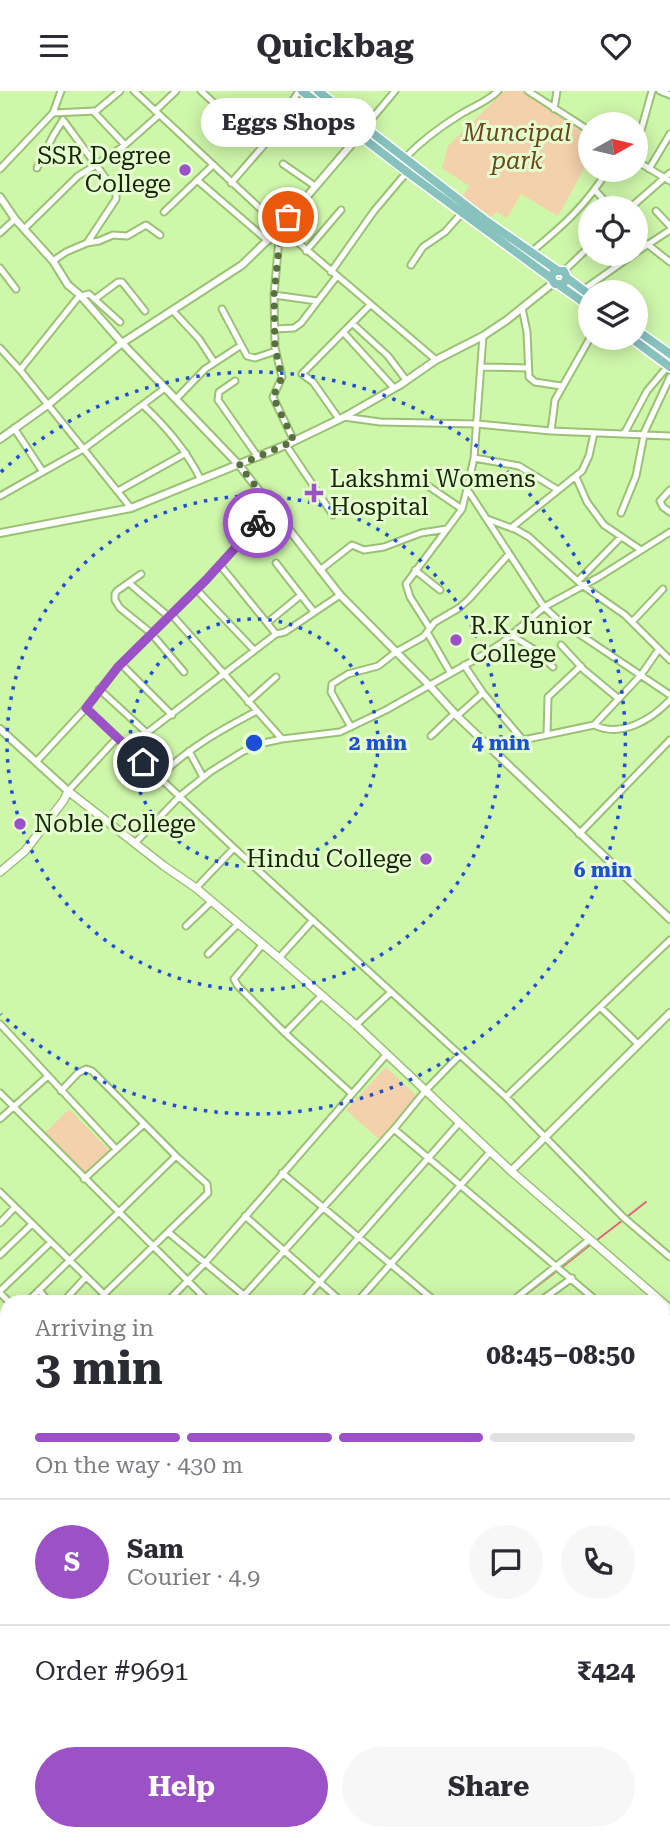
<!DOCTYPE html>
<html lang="en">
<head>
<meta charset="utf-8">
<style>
	:root { --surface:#fff; --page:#f7f7f7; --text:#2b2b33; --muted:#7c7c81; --line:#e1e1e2; --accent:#9a52c6 }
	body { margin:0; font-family:"Roboto Serif",serif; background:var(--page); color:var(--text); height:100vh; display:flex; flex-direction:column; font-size:26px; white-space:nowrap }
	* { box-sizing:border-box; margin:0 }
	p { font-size:23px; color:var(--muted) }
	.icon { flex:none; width:38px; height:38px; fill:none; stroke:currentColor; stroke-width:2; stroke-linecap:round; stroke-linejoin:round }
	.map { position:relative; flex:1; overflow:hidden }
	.drawer { position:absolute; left:0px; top:1204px; width:670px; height:546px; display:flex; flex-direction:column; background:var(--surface); border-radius:21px 21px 0 0; box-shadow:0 4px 18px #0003 }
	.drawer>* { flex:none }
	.needle { width:46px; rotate:82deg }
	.controls { position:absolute; left:578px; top:21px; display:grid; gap:14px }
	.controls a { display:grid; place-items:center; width:70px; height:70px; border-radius:50%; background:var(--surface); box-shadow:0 4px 18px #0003; font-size:35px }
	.pin { position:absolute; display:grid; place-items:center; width:60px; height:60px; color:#fff; margin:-30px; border:4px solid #fff; border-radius:50%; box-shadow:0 2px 7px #0007 }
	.courier { position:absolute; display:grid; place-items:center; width:70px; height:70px; margin:-35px; border:5px solid #9a52c6; border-radius:50%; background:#fff; color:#222; box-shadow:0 2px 9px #0007 }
	.bubble { position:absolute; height:49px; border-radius:24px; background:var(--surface); box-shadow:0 4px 18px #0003; font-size:23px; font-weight:700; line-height:49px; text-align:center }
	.summary em { font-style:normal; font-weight:700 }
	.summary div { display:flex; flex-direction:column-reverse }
	.summary { display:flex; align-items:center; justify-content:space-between; height:119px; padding:0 35px }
	h1 { font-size:46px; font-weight:700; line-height:52px }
	.bar { display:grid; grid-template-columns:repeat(4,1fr); gap:10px 7px; align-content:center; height:84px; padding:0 35px }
	.bar i { height:9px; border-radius:5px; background:var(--line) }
	.bar .active { background:var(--accent) }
	.bar p { grid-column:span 4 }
	.line { display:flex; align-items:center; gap:18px; padding:0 35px; border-top:2px solid var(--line) }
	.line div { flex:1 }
	.round { display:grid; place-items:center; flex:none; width:74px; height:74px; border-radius:37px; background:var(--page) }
	.button { display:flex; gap:14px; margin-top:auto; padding:14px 35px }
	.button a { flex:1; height:80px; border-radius:42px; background:var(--accent); color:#fff; font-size:28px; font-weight:700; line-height:80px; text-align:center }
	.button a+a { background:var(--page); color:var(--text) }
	header { display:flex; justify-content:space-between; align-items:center; height:91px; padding:0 35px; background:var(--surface); font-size:32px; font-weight:700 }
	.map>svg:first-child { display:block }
	.green { fill:#f2d1ab }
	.water { fill:#e1627b }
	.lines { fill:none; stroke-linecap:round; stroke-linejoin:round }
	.stream { stroke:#e1627b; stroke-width:2 }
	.canal { stroke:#e1627b; stroke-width:5 }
	.minor-casing { stroke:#9ac176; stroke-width:9 }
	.tertiary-casing { stroke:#9ac176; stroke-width:10 }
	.secondary-casing { stroke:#9ac176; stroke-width:10 }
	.primary-casing { stroke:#fff; stroke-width:11 }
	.minor { stroke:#fff; stroke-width:5 }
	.tertiary { stroke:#fff; stroke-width:6 }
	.secondary { stroke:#fff; stroke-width:7 }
	.primary { stroke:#87c2bf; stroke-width:8 }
	.rail-casing { stroke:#3f522a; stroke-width:4.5 }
	.rail { stroke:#e6ffd1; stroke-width:2; stroke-dasharray:5; stroke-linecap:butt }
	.done { stroke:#586f40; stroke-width:7; stroke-dasharray:0 12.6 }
	.route { stroke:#9a52c6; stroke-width:9 }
	.ring { fill:none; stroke:#1d4ed8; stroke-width:3.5; stroke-dasharray:3.5 7 }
	.poi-dot { fill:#9a52c6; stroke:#e6ffd1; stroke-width:2.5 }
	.labels { text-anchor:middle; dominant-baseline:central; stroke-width:6; stroke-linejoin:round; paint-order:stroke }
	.park-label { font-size:24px; font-style:italic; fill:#6a481b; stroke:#e6ffd1 }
	.poi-label { font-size:24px; fill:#182607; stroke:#e6ffd1; text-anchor:start }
	.centre { fill:#1d4ed8; stroke:#e6ffd1; stroke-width:3.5 }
	.ring-label { font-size:21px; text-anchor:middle; font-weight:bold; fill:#1d4ed8; stroke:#e6ffd1; stroke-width:6; stroke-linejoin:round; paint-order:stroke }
</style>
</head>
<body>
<header><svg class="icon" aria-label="menu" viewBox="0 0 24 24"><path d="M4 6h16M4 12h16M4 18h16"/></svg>Quickbag<svg class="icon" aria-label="heart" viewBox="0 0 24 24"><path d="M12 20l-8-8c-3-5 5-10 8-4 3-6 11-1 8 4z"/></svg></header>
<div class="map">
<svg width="670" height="1750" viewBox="0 0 670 1750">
	<rect width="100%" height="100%" fill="#cff7aa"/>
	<path class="green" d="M504,0H522L590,44V67L558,125L521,103L507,127L496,121L492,126L462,106L469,95L442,77L448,55Z
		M386,976L419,1007L380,1049L346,1019Z
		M69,1018L109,1059L85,1083L45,1042Z"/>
	<path class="water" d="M390,1743H457L462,1745L458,1750H384Z"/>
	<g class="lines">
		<path class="stream" d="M628,1125L646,1111
			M597,1149L623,1129
			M561,1177L590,1154
			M516,1211L557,1180
			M486,1743L500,1750"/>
		<path class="canal" d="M0,1424L7,1432
			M0,1439L7,1447
			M270,1743L275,1750"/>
		<defs>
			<path id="minor" d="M134,0L280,136L436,269
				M201,0L228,25
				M528,0L590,40
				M660,0L670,4
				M554,18L557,0
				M93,20L125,54
				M155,20L176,0
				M53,22L96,20L120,0
				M364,37L395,0
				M635,61L652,0
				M404,68C421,50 440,36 461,23C474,15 487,11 498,0
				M635,69L670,90
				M283,73L315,95
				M37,77L53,45L63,29
				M0,78L53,22L61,0
				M649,78L670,43
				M197,89L268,150
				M231,92L264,54L299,0
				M595,99L611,117
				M630,117L670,82
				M656,120L670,135
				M164,121L213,74
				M280,137L274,204L275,257L282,286L273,306L294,350
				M24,138L78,85L96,74L63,29
				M0,142L15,128
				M87,152L99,150L113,144L127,145L146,134L160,144
				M647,153L670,171
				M306,160L341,119
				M531,161C564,134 585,115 608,79
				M635,162L670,139
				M53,170L66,161L87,152L116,108V101L96,74L125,54L159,24
				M411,174L423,156L445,141L462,122
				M0,177L16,198
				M564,180L590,155
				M331,181L374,120L407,81
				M583,199L634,163
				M274,204L317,210
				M81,205L89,203L120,231
				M95,208L118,191H122L145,220
				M522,217L527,241L529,286L535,291L561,295
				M222,218L247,265L255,267L276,260
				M173,220L199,248L214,271
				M352,232L388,265L406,289
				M275,238L294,237L301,232L337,185
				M343,241L394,297
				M483,245L474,367L467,398L544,516L557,528L670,604
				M0,257L20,279L80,204
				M482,276L528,277
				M20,279L131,417
				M235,290L219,301L218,309L258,366
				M176,308L205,278L240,255
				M143,314C167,337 186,359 201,389
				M344,326L380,331L477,333L551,340L670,345
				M339,328L313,291L302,283L370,214
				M14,337L43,381
				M551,340L555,309L590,247
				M624,343L647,300L668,275
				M643,344L670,286
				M286,354L333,424
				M474,367L519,375L558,399
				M415,386L462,418
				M576,386L587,411L604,434L641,459
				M670,399L660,410L663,416L670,421
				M118,400L186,362
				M0,405L85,357L165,297
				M621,422L636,385L644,344
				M487,428L517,439L529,446L582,494L625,524L670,569
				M511,437L582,380L589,365L594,342
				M276,472L314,521
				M220,474L276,543L285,541L340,504
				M320,479L352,454L364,459L384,456L421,442L447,438
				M415,479L440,499
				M141,483L117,500L115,503V509L120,517L151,542L184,581
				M578,490L621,446
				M129,492L168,525
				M197,499L254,559
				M172,524L282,648
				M632,531L663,498
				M267,532L301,504
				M429,536L410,506L406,493L462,418L467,398
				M427,541L450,581
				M511,544L535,559L553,576
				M561,554L584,579L619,608
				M121,573L172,624
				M464,574L483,602L522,648
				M99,598L147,642
				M248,611L276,586
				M86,617L234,757L506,1006L623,1126L670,1166
				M457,625L483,602
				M594,634C621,647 651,629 670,609
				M351,636L331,601L332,593L348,583L378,575L396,561L423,546L435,531L459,517L469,508L509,463
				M547,643L548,606L581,575
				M431,645L455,622
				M490,656L594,634L641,584L659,558
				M127,657L276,543
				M189,660L203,686
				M36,671L86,617L118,576L206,489L272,416
				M159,686C188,657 221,639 257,620
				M68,700L117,647
				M579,743L670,649
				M135,752L180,705L210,681L242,661L259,653L282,648L340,641L386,619L483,564L503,551L544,516L599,486L670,441
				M196,797L234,757
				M186,835L212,810
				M263,853L234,888L238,895L285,942
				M208,863L238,833
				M279,867L313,829
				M322,904L285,942L352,1003
				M600,916L638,953
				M0,933L116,1058
				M356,934L390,902
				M61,1000L78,982L86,978L92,980L176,1065L207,1093L208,1102L96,1211
				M0,1002L209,1211
				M506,1006L670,849
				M0,1028L48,985
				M394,1038L598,1211
				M282,1082L436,1211
				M84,1088L144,1033
				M0,1101L112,1211
				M245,1125L342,1211
				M0,1132L15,1116
				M168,1141L252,1211
				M0,1164L32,1133
				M39,1199L49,1211
				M0,1200L51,1151
				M0,1202L9,1211
				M27,1211L176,1065
				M63,1211L85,1187
				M167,1211L205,1172L386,964
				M238,1211L394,1038L426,999L459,965
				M302,1211L459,1032
				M357,1211L490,1061
				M511,1211L589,1149
				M539,1211L572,1187
				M663,1226L670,1217
				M0,1248L7,1256
				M0,1270L7,1264
				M663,1280L670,1272
				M0,1293L3,1297L7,1296
				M663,1331L670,1322
				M663,1376L670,1367
				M663,1403L670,1407
				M663,1459L670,1449
				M663,1524L670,1514
				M663,1542L670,1546
				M663,1580L670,1585
				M663,1617L670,1621
				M663,1681L670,1672
				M663,1719L670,1712
				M663,1727L670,1734
				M468,1743L473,1750
				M608,1750L613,1743
				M625,1750L629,1743
				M654,1750L655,1743"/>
			<path id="tertiary" d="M0,106L15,128L53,170L68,194L80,204L122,252L239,374L340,504L429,594L457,625L670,828
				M0,348L49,313L122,252L242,174L280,137L362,41
				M0,442L131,417L286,354L344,326L400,294L436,269L483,245L507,229L553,192
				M0,638L68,700
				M511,1080L670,922"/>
			<path id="secondary" d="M0,781L25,760L64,709L68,700L164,775L196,797L279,867L356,934L511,1080L662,1211
				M663,1212L670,1218
				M663,1395L670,1388
				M377,1750L384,1743"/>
			<path id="primary" d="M302,0L407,81L551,187L555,193H563L567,187L564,180H554L551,187
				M318,0L485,129L557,179
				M567,187L590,204
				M559,194L590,216
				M635,238L670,263
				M631,247L670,276"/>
		</defs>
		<use href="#minor" class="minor-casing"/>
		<use href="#tertiary" class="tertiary-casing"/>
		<use href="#secondary" class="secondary-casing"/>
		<use href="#primary" class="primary-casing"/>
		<use href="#minor" class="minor"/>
		<use href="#tertiary" class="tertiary"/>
		<use href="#secondary" class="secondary"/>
		<use href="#primary" class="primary"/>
		<defs>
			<path id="rail" d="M0,1348L7,1357
				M533,1743L547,1750"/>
		</defs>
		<use href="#rail" class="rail-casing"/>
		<use href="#rail" class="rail"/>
	</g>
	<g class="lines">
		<path class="done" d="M258,432L272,416L239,374L294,350L273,306L282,286L275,257L274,204L281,137L288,126"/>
		<path class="route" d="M143,671L86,617L118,576L206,489L258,432"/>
	</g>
	<g class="ring">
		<circle cx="254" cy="652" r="124"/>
		<circle cx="254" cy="652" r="247"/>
		<path d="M1 381A371 371 0 1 1 1 923"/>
	</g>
	<g class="poi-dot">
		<circle cx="185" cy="79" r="7"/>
		<path d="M310.5 391.5h7v7h7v7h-7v7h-7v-7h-7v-7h7z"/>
		<circle cx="456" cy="549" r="7"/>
		<circle cx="20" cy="733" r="7"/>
		<circle cx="426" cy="768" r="7"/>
	</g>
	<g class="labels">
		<g class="park-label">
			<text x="517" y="42">Muncipal<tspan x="517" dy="28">park</tspan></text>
		</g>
		<g class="poi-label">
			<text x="171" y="65" text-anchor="end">SSR Degree<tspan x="171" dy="28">College</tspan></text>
			<text x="330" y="388">Lakshmi Womens<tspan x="330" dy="28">Hospital</tspan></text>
			<text x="470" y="535">R.K Junior<tspan x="470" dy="28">College</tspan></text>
			<text x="34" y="733">Noble College</text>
			<text x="412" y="768" text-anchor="end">Hindu College</text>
		</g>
	</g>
	<circle cx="254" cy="652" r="10" class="centre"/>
	<g class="ring-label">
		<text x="378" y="659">2 min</text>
		<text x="501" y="659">4 min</text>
		<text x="603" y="786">6 min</text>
	</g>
</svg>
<div class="controls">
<a><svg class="needle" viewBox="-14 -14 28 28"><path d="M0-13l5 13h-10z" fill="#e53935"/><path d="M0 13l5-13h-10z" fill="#7c7c81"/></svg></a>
<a><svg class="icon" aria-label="locate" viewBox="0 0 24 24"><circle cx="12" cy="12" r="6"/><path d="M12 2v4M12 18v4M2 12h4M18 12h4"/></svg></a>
<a><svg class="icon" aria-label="layers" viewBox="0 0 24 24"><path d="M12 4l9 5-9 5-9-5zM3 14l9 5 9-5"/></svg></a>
</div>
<div class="pin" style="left:288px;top:126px;background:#ea580c"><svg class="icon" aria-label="bag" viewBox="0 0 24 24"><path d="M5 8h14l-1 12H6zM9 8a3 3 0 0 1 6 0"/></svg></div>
<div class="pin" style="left:143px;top:671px;background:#1f2937"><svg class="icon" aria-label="home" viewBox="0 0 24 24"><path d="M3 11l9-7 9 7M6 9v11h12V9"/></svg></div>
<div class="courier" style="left:258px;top:432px"><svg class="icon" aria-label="bike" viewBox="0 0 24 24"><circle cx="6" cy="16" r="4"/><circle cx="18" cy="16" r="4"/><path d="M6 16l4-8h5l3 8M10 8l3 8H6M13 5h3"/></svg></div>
<div class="bubble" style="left:201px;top:7px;width:175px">Eggs Shops</div>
<section class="drawer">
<div class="summary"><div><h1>3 min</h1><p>Arriving in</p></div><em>08:45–08:50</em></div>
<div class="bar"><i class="active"></i><i class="active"></i><i class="active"></i><i></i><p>On the way · 430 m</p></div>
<div class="line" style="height:126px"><b class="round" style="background:var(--accent);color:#fff">S</b><div><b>Sam</b><p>Courier · 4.9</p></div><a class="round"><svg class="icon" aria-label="chat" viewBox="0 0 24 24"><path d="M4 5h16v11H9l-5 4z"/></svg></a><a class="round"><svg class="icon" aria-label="phone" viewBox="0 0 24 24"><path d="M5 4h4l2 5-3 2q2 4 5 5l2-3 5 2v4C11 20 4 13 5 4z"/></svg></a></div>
<div class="line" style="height:91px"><div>Order #9691</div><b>₹424</b></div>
<div class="button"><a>Help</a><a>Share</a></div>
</section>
</div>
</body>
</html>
